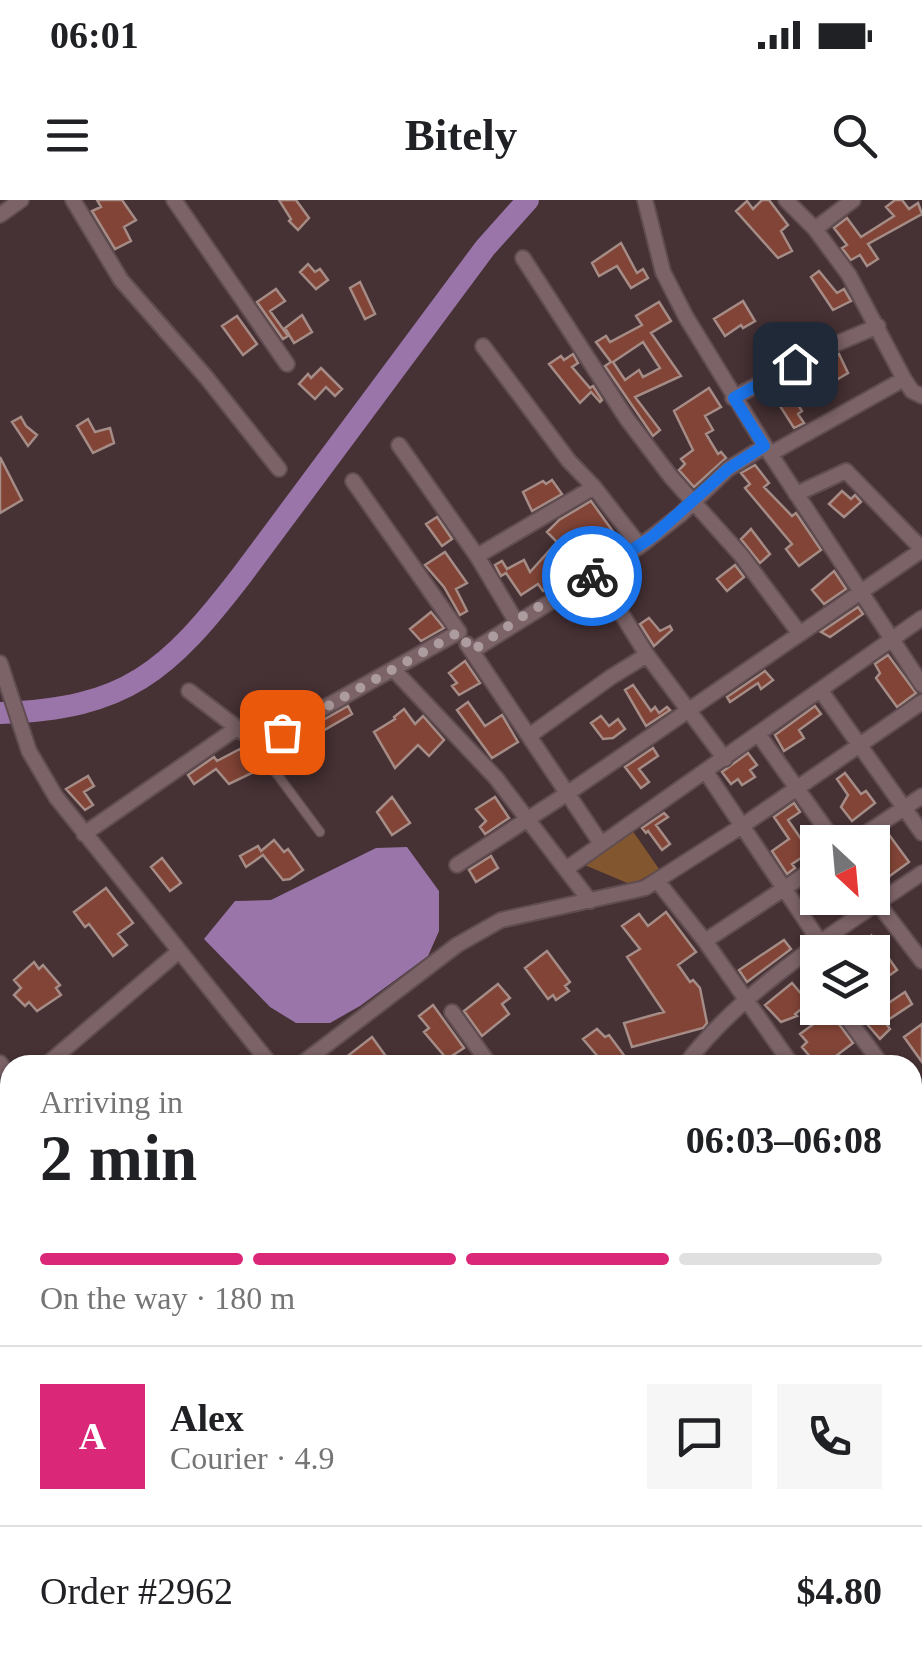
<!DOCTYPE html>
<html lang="en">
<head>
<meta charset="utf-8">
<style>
	:root { --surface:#fff; --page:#f6f6f6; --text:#202124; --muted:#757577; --line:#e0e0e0; --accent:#db2777 }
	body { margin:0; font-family:"Times New Roman",serif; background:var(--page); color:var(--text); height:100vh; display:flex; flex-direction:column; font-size:38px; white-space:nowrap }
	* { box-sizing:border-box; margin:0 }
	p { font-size:32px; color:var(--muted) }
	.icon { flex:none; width:55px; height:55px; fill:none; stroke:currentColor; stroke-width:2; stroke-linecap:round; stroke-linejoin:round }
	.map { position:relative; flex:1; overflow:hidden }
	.side { position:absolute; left:0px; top:855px; width:922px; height:620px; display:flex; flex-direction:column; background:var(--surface); border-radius:30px 30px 0 0; box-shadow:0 2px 8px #0004 }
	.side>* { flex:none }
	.needle { width:65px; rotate:154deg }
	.tools { position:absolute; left:800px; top:625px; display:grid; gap:20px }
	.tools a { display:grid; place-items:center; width:90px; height:90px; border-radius:0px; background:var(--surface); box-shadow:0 2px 8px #0004; font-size:50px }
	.pin { position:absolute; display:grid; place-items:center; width:85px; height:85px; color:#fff; margin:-42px; border-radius:20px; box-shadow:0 5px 15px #0006 }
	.courier { position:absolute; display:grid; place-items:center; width:100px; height:100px; margin:-50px; border:8px solid #1a73e8; border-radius:50%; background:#fff; color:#222; box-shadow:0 2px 12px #0007 }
	.head em { font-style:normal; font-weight:700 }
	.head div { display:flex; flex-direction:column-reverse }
	.head { display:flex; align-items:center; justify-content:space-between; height:170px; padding:0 40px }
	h1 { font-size:65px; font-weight:700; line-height:75px }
	.bar { display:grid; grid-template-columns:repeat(4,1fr); gap:15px 10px; align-content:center; height:120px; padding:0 40px }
	.bar i { height:12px; border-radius:8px; background:var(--line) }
	.bar .active { background:var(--accent) }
	.bar p { grid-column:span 4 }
	.line { display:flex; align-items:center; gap:25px; padding:0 40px; border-top:2px solid var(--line) }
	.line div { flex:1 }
	.round { display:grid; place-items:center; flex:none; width:105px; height:105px; border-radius:0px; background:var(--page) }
	.status { display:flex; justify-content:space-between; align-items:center; height:70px; padding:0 50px; background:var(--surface); direction:ltr }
	.status svg { height:28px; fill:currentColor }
	header { display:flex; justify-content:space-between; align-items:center; height:130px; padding:0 40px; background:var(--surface); font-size:45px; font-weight:700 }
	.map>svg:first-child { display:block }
	.green { fill:#82572f }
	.water { fill:#9a75a9 }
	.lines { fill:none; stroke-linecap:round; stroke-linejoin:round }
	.river { stroke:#9a75a9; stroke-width:22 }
	.building { fill:#814436; stroke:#a58c86; stroke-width:2.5; fill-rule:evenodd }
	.lane-casing { stroke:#604d51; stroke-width:11 }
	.street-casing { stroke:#604d51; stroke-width:18 }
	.highway-casing { stroke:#604d51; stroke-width:29 }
	.lane { stroke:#7c6367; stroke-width:8 }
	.street { stroke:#7c6367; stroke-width:14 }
	.highway { stroke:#bc5e9c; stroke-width:25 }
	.done { stroke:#ad9c9f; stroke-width:10; stroke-dasharray:0 18 }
	.route { stroke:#1a73e8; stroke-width:12 }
</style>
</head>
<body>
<div class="status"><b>06:01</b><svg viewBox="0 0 49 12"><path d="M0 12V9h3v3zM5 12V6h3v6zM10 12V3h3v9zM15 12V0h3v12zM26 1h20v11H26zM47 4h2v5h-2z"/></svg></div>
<header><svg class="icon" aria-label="menu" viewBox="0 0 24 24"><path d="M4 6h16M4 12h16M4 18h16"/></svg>Bitely<svg class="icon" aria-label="search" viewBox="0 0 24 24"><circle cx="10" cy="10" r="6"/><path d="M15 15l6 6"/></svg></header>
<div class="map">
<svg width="922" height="1475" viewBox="0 0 922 1475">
	<rect width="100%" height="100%" fill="#463134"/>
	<path class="green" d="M630,627L659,669L632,685L580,663Z"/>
	<path class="water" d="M407,647L439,691V731L428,756L360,806L330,823H296L270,807L204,739L235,701L271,700L376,648Z"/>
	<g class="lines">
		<path class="river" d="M0,513C127,509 168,471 242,375L485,48L528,0"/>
	</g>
	<path class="building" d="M97,0H122L136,20L124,27L131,41L115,49L92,11L101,7Z
		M279,0H296L309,18L298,30L289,21L291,19Z
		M762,0H769L788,25L781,31L792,51L778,58L736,11L747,1L753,9Z
		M895,0H902L909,9L918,3L922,14L868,44L878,59L867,66L860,55L851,60L842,48L847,45L834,28L847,18L861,37L894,16L886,7Z
		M621,43L637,73L643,69L648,78L631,88L617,66L599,76L592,63Z
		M308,64L315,72L320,69L328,80L316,89L300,72Z
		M819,71L837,93L844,89L851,101L833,110L811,77Z
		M360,82L375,114L365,119L350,88Z
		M276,89L285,101L270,111L288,136L283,139L257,102Z
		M743,101L755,121L743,128L741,125L725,136L714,119Z
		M659,102L671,121L651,133L681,176L635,197L660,230L653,236L605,166L611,162L596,142L606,136L610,142L642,125L636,116ZM643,142L660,168L643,177L639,170L625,180L613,162Z
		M302,115L312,132L294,143L285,128Z
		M237,116L257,144L243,155L222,126Z
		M573,154L578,163L572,167L590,188L593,186L602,200L600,202L591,192L580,203L549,164L561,156L564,160Z
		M839,154L848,173L833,182L823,162Z
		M321,168L342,189L335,196L326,187L315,199L299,184L308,174L311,178Z
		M709,188L721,207L705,216L713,230L706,234L718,254L721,252L726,258L694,287L679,270L685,264L681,259L693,250L674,211Z
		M792,196L802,211L798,214L804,223L794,228L780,206Z
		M21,217L26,226L37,235L28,246L12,222Z
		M88,219L95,232L110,228L114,243L93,253L77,226Z
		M0,257L22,300L0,313Z
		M755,265L769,283L764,287L792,316L796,313L821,350L799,366L786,349L792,344L745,288L750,284L741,273Z
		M552,280L562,294L532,311L523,292L543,281L546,284Z
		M842,291L851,299L855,295L861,302L844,317L829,304Z
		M591,301L617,337L610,343L615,349L580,371L571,356L551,366L557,373L547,381L550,385L543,391L538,384L521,395L506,373L501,376L495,365L502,361L507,369L524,360L530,372L557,342L547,332L559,320Z
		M437,317L452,339L442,346L426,324Z
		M751,329L770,354L760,363L741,339Z
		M445,352L467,383L456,389L467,411L460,415L444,387L425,365Z
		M735,365L744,377L727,391L717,379Z
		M834,371L846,389L824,404L812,390Z
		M858,407L863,414L830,437L821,432Z
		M431,412L444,428L421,441L410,429Z
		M649,418L660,431L670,426L672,430L654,446L640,424Z
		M888,455L916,493L897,507L876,478L880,473L875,464Z
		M465,461L480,483L459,495L452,486L457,483L449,473Z
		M765,471L773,480L761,489L758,483L730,502L727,497Z
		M633,485L651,511L655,507L659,513L667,507L670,510L646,526L625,490Z
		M468,502L485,526L502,515L518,542L492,558L457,510Z
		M348,506L352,514L321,532L316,524Z
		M815,506L821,514L799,530L804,538L784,551L775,535Z
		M404,509L415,524L423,516L444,540L429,556L418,545L395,568L374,532L395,519L394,517Z
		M601,516L609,526L618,519L625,529L613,538L603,539L591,523Z
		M653,548L658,556L639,569L649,582L641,588L625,567Z
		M240,549L252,573L229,584L216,569L194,584L188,575L214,557L217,561Z
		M748,553L757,565L750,570L755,577L742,585L738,579L731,584L722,572Z
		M845,573L861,594L866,591L875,603L852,621L841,607L848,595L837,579Z
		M88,576L94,586L84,592L93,605L85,610L66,589Z
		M392,597L410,623L392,635L377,612Z
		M495,597L509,618L485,634L480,627L486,621L476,609Z
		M794,603L800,612L788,620L810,652L792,664L795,668L787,674L772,651L789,639L774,617Z
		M664,613L668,617L656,625L670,644L662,650L648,631L646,633L642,628Z
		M887,632L909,662L880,683L872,673V642Z
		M274,640L284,652L288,649L303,670L290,679L283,680L263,655L246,667L240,656L258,646L261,651Z
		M491,656L498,668L476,682L469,670Z
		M162,658L181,683L170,691L151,667Z
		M106,688L133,723L118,734L127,745L113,756L89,724L85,727L74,712Z
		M666,712L696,752L678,765L690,782L693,780L700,788L707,823L703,828L632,847L624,823L664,812L627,757L640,749L622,726L639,714L648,726Z
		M872,736L885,748L883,750L897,770L872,788V752H857L872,742Z
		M784,740L791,749L747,782L739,770Z
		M547,751L570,782L565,786L569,791L556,800L553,795L548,799L525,768Z
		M34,762L39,769L43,765L60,785L56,788L61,795L37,811L29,802L25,806L14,795L21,788L14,780Z
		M792,783L809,803L795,814L797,816L781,822L765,805Z
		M498,784L510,798L502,804L509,814L482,836L464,811Z
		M905,792L912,804L885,822L890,829L880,839L853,808H881Z
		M433,805L464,848L447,859L424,832L429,828L419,816Z
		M830,812L853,843L824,865H817L802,847L807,842L800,834Z
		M922,824V862L904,837Z
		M597,829L605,837L609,835L626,858L616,865H605L583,839Z
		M372,837L385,855L371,865H336Z
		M0,1373L10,1385V1423L0,1430Z
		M475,1465H503L509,1475H457Z"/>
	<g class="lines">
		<defs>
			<path id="lane" d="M256,546L320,632
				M0,991L10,1001
				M0,1174L10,1170"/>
			<path id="street" d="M73,0L121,80L206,177L279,269
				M174,0L287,164
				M645,0L663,72L686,117L765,246L922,485
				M786,0L815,29L849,75L904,179L912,191L922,196
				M0,15L21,0
				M815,29L853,0
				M523,58L627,219L671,277L741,355L800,434
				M483,146L569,261L594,287L640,346
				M733,198L826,148L878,126
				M399,245L477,356L594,287
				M770,254L904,179
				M796,294L846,271L922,349
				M477,356L517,423
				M597,374L647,455L725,559
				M467,444L600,642
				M472,451L640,346L680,315L728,269L765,246
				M0,463L29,551L56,597L271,865
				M394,470L496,578L590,701
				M189,491L249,537L256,546L459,432L353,281
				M821,491L922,633
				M759,535L835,642
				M529,536L611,477L647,455
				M706,572L820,742
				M84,634L237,528
				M853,642L922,596
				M457,665L568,593L922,350
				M566,669L922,418
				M658,682L705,741L792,865
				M874,698L922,761
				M705,741L818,666
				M803,755L818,775
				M840,808L882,865
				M452,812L490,865
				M0,863L10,876
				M46,865L178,752
				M300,865L457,745L501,720L645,688L742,626L922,502
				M685,865C741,789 844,726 922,673
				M912,908L922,921
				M912,1025L922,1038
				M0,1299L10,1291
				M0,1314L10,1326
				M293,1465L301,1475
				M372,1465L378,1475
				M544,1465L551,1475
				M776,1465L783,1475
				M114,1475L126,1465
				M558,1475L566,1465"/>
			<path id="highway" d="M912,1114L922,1108
				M333,1475L350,1465"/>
		</defs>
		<use href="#lane" class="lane-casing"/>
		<use href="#street" class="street-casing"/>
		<use href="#highway" class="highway-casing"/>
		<use href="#lane" class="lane"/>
		<use href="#street" class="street"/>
		<use href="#highway" class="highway"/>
	</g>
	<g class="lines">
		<path class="done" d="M282,532L459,432L472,451L526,414L592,376"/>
		<path class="route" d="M592,376L652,337L728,269L764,246L734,198L795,164"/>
	</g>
</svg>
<div class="tools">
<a><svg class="needle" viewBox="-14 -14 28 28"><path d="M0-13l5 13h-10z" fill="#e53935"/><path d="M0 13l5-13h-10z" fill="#757577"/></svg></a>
<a><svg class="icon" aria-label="layers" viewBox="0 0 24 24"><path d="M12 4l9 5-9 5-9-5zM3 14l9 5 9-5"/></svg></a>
</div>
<div class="pin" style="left:282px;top:532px;background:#ea580c"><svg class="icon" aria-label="bag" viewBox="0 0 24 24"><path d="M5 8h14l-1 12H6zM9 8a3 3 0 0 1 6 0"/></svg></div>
<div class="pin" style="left:795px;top:164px;background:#1f2937"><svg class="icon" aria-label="home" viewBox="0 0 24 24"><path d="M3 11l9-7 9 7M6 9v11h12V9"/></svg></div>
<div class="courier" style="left:592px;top:376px"><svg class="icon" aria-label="bike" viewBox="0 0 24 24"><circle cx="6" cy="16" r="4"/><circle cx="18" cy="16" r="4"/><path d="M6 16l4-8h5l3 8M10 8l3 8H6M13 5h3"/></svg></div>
<section class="side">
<div class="head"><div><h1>2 min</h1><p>Arriving in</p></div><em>06:03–06:08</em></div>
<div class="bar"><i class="active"></i><i class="active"></i><i class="active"></i><i></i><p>On the way · 180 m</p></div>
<div class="line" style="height:180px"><b class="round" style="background:var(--accent);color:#fff">A</b><div><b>Alex</b><p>Courier · 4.9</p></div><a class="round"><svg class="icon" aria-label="chat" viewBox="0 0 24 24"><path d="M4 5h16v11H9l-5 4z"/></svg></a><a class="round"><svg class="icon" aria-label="phone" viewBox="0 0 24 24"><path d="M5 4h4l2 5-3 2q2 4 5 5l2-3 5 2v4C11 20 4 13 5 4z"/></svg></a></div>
<div class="line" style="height:130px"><div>Order #2962</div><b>$4.80</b></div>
</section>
</div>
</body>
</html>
